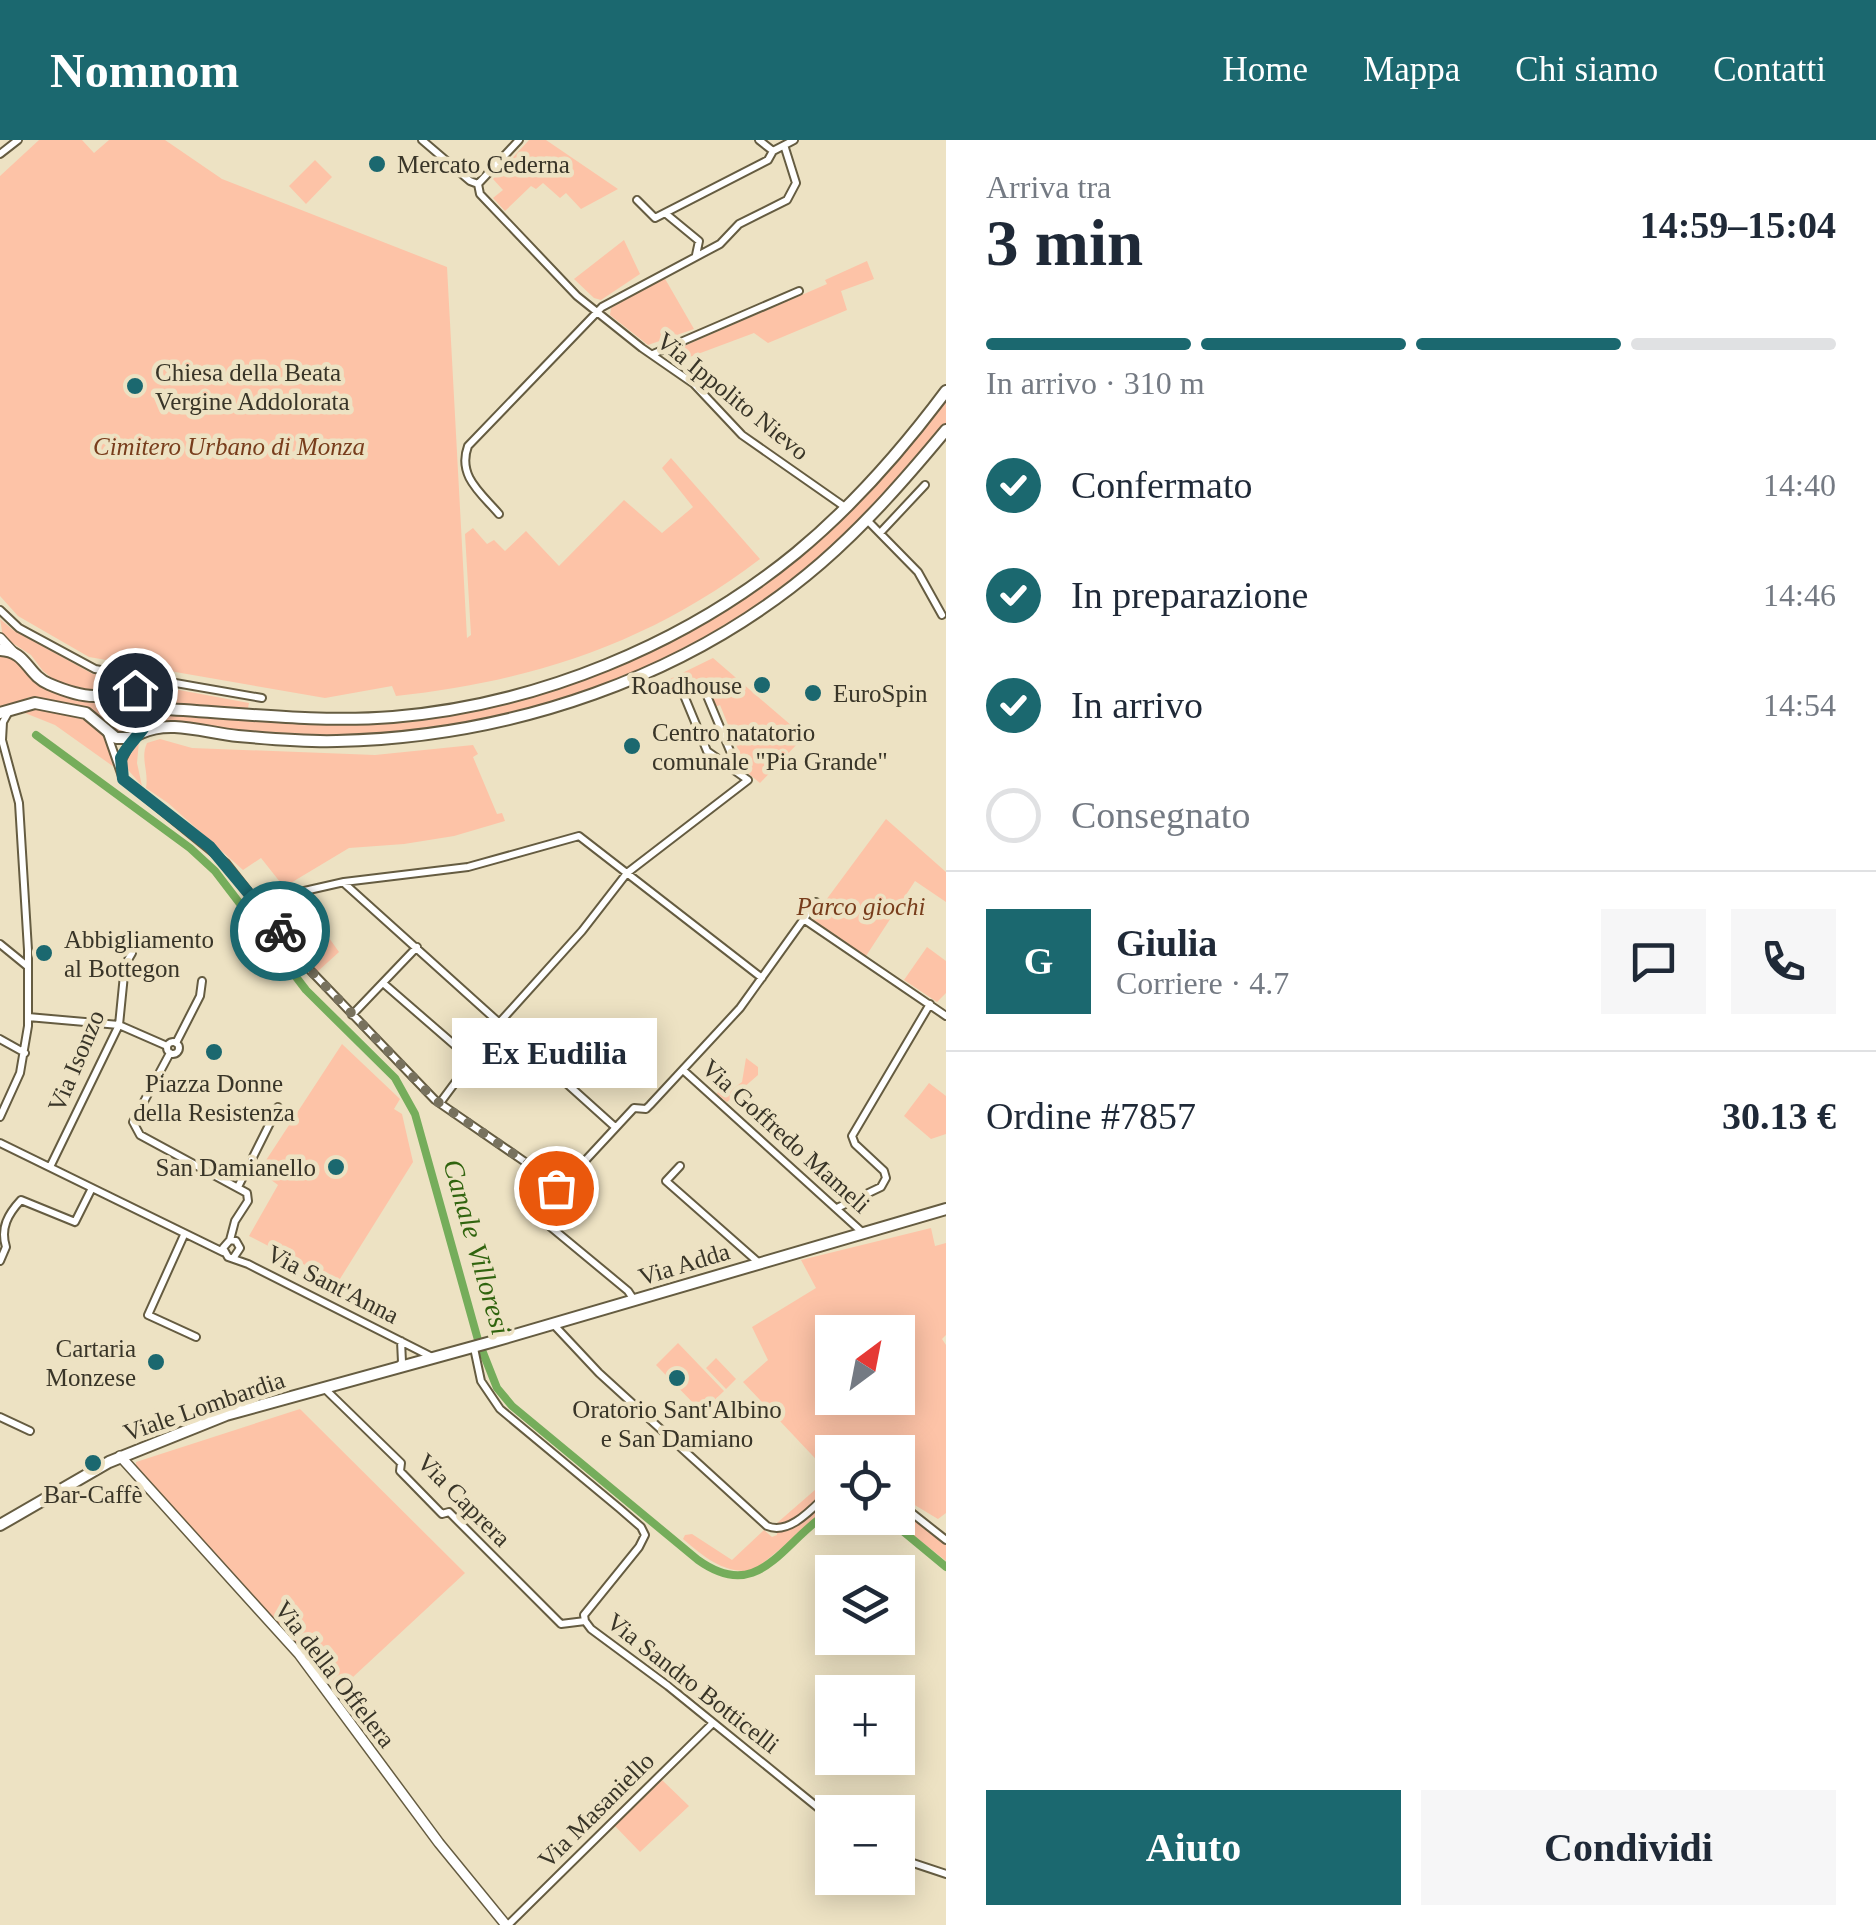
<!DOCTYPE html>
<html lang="it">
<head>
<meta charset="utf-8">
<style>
	:root { --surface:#fff; --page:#f6f6f7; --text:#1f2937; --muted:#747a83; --line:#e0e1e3; --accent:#1b686f }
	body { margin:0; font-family:"Times New Roman",serif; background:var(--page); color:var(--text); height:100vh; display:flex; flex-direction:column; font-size:38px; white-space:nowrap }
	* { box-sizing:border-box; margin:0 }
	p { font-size:32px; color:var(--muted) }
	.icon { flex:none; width:55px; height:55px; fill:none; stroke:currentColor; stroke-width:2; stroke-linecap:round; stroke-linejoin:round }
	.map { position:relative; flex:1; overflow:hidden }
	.sheet { display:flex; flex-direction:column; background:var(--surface); width:930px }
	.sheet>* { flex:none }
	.needle { width:65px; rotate:32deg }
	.fabs { position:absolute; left:815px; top:1175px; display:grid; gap:20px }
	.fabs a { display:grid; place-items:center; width:100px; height:100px; border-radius:0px; background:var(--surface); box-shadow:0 5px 25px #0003; font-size:50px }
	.pin { position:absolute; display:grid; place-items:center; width:85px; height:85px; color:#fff; margin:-42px; border:5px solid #fff; border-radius:50%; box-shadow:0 2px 10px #0007 }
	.courier { position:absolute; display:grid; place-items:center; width:100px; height:100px; margin:-50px; border:8px solid #1b686f; border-radius:50%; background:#fff; color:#222; box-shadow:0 2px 12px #0007 }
	.bubble { position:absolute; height:70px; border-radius:0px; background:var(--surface); box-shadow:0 5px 25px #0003; font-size:32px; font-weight:600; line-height:70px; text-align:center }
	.summary em { font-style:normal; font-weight:600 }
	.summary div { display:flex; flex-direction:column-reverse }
	.summary { display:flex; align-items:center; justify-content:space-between; height:170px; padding:0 40px }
	h1 { font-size:65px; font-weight:600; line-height:75px }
	.bar { display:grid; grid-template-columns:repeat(4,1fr); gap:15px 10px; align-content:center; height:120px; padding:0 40px }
	.bar i { height:12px; border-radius:8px; background:var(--line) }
	.bar .on { background:var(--accent) }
	.bar p { grid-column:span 4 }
	.line { display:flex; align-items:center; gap:25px; padding:0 40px; border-top:2px solid var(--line) }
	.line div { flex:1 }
	.round { display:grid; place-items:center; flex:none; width:105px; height:105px; border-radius:0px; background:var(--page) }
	ol { padding:0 40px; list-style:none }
	li { display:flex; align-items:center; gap:30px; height:110px }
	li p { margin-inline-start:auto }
	li .icon { padding:10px; border-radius:50%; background:var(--accent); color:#fff; stroke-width:4 }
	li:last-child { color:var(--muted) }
	li i { width:55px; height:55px; border:5px solid var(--line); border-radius:50% }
	.action { display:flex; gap:20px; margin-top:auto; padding:20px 40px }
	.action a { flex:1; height:115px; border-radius:0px; background:var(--accent); color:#fff; font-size:40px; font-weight:600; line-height:115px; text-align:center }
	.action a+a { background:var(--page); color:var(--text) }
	header { display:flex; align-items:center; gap:60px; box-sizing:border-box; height:140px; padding:0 50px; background:var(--accent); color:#fff }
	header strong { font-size:48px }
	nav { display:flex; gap:55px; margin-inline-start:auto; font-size:35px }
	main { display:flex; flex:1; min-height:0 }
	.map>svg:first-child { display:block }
	.green { fill:#fdc3a7; fill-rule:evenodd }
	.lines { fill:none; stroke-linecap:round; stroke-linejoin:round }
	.canal { stroke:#75ad5b; stroke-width:8 }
	.minor-casing { stroke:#655c41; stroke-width:10 }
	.tertiary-casing { stroke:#655c41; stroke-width:12 }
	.secondary-casing { stroke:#655c41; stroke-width:14 }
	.primary-casing { stroke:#655c41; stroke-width:14 }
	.minor { stroke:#fff; stroke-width:6 }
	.tertiary { stroke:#fff; stroke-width:9 }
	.secondary { stroke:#fff; stroke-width:10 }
	.primary { stroke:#fff; stroke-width:10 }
	.done { stroke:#78725e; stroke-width:10; stroke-dasharray:0 18 }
	.route { stroke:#1b686f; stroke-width:12 }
	.poi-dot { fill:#1b686f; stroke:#ede2c3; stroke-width:4 }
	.labels { text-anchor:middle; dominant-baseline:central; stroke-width:9; stroke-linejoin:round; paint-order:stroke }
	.poi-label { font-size:25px; fill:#393528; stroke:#ede2c3; text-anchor:start }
	.street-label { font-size:25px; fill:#393528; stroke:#ede2c3 }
	.park-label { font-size:25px; font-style:italic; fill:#783d1c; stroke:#ede2c3 }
	.water-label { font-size:28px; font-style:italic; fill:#30640e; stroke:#ede2c3 }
</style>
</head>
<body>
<header>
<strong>Nomnom</strong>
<nav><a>Home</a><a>Mappa</a><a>Chi siamo</a><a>Contatti</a></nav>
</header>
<main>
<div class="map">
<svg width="946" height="1785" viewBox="0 0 946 1785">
	<rect width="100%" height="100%" fill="#ede2c3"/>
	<path class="green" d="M39,0H82L94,13L109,0H165L222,39L447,127L467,498L471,495L465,394L473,388L487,404L494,400L505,411L526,391L559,426L624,360L662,393L693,367L662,328L671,318L760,419C650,503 533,541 396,556L392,546L325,558L89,517L18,476L0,456V36Z
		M529,0H546L618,49L581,69L566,53L560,58L543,43L536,49L531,46L505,71L493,58L503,50L493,39Z
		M315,20L332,37L306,64L289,46Z
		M624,100L640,134L601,160L594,158L574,139Z
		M867,121L874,139L841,151L847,170L768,203L754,193L679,221L668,213L827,144L825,140Z
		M664,137L694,189L648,205L610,175L611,168Z
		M946,261C946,267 946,278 946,284C940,301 882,359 866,374C723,517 529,595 327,597C269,597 211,587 154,582L155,571L408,579L548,550L741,459L785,428L851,370Z
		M0,479L13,490L93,534L249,563L248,568L164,564L126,543L96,551L57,542L43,531L31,515L3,497Z
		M0,513L12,514C24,527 35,545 53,552C64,557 80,561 92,562C112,564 125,544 142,565L141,585L131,593L118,594L86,567L29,557L13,565L0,566Z
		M713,518L799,592V602L760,643L739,626L734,615L739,612L720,565L715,567L706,547L699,542L673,552L668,540Z
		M36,568C77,575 108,579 114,627L55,585L25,573L26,569Z
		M136,599L139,601L137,623L142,646L123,624Z
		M160,599L192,608L375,615L473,605L478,614L473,617L497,674L502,673L505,681L454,696L404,704L349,708L284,747L261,718L243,730L168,663L146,648C149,631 140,619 147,603Z
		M886,679L946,732V762L915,741L866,816L812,779Z
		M305,757L307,767L339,812L317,832L267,766Z
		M927,807L946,821V853L937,862L904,840Z
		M342,904L400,959L394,969L402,974L413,1022L338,1142L249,1096L278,1045L259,1031Z
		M746,918L758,927V935L727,962L717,954L719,949L734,948L742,942Z
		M929,943L946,956V994L931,999L904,976Z
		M931,1088L935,1106L946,1103V1195L942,1199L946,1205V1373L938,1379L908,1361L898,1351V1312H832V1331L828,1332L743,1242L768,1220L752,1187L816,1148L801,1120ZM832,1192H898V1258H832Z
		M678,1203L724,1251L702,1272L656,1225Z
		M716,1218L736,1239L726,1249L706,1228Z
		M300,1269L465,1433L339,1550L136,1331V1322Z
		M831,1336L832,1367L753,1431C723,1433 705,1418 683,1399L685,1395L692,1394L732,1420L764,1390L772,1397L777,1395V1383Z
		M898,1365L946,1404V1421L892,1378H898Z
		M662,1640L689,1666L640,1712L615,1686Z"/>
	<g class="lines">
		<path class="canal" d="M36,595L190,708L215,731L306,850L395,938L415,974L478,1200L497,1248L512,1266L698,1420C761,1465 783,1399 832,1370
			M887,1378L946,1427"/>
		<defs>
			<path id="minor" d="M422,0L470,41L478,44L480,54L577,156L642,208L694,244L742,295L845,367
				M759,0L773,11
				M0,14L18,0
				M478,44L519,0
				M637,60L655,78L768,20L773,11L794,0
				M665,73L699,101L696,115
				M653,214L799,151
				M499,374C481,353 457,336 468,306L602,167L720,104L739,84L787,60L796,43L785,8
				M867,380L918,432L942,475
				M880,393L925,345
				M0,470L19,488L95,529L262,558
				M107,593L123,639L226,723L310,830L435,960L531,1026L557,1048
				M120,624L132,600
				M345,744L615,987
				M256,762L344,742L468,727L579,696L762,838
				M805,780L946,876
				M0,804L27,826
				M383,843L473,921
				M352,875L417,807
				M28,877L119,885L167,906
				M0,899L25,913
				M167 908a6 6 0 1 1 12 0a6 6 0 1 1-12 0Z
				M176,903L200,856L202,841
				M170,913L133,982L140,995L247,1053L248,1061L235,1081L230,1100
				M683,930L862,1092
				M440,963L500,882L582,791L627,733L748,640L707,611L683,553L700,546L705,551L738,630
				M0,977L20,933L28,886V810L19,663L2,600L3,582L8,573
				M0,1003L223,1112
				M680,1026L666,1041L758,1122
				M50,1027L119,885L125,825L132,813
				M238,1047L278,967
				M837,1068L881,1047L886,1038L884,1031L855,1004L852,996L930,864
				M184,1095L148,1175L196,1197
				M234,1117L240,1108L236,1101L230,1100L223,1108L228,1117L248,1124L432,1217
				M0,1121L6,1107C0,1088 8,1074 21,1060L75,1082L92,1048
				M634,1160L628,1151L541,1079L543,1066L634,968L646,969L650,965L740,868L816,762
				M554,1185L599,1233L767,1386C791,1396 815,1365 832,1350
				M474,1208L481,1241L500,1269L619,1368L641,1387L645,1395L639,1407L584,1475L585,1481
				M398,1227L402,1222L401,1201
				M324,1248L401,1323L400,1331L442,1374L449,1372L561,1484L585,1481
				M0,1277L30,1291
				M898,1362L946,1400
				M585,1481L591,1489L668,1546L832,1679
				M898,1718L946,1734
				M508,1785L712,1584"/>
			<path id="tertiary" d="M0,498L13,512
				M120,1316L299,1514L439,1703L506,1785"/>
			<path id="secondary" d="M0,1385L109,1322L226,1275L491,1202L946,1069"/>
			<path id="primary" d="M0,510C27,511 27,535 49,544C63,550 79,556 94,556C113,557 136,532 148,564C152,575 148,584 141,593L129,598H116L86,573L35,563L0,573
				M148,564L165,569C241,573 317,583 393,577C537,565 684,505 796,413C853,366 902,310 946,251
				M141,593C170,579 206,593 238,596C271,599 304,602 337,601C511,597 688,538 821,423C867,383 907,337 946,290"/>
		</defs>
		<use href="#minor" class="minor-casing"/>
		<use href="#tertiary" class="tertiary-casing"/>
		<use href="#secondary" class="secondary-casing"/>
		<use href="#primary" class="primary-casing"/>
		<use href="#minor" class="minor"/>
		<use href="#tertiary" class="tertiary"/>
		<use href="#secondary" class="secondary"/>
		<use href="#primary" class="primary"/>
	</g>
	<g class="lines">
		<path class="done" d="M280,791L310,830L435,960L531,1026L556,1048"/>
		<path class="route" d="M135,550C171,574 133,594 121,618L123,639L210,707L280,791"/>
	</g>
	<g class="poi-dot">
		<circle cx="377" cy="24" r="10"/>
		<circle cx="135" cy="246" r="10"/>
		<circle cx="762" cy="545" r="10"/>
		<circle cx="813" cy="553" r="10"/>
		<circle cx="632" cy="606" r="10"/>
		<circle cx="44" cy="813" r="10"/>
		<circle cx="214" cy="912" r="10"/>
		<circle cx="336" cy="1027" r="10"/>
		<circle cx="156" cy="1222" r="10"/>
		<circle cx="677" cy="1238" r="10"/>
		<circle cx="93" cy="1323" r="10"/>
	</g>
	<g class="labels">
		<g class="poi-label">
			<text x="397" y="24">Mercato Cederna</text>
			<text x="155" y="232">Chiesa della Beata<tspan x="155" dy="29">Vergine Addolorata</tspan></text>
			<text x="742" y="545" text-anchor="end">Roadhouse</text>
			<text x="833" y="553">EuroSpin</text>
			<text x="652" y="592">Centro natatorio<tspan x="652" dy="29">comunale "Pia Grande"</tspan></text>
			<text x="64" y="799">Abbigliamento<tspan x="64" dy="29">al Bottegon</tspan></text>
			<text x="214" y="943" text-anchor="middle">Piazza Donne<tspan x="214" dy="29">della Resistenza</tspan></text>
			<text x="316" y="1027" text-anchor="end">San Damianello</text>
			<text x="136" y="1208" text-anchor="end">Cartaria<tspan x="136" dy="29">Monzese</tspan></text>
			<text x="677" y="1269" text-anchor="middle">Oratorio Sant'Albino<tspan x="677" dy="29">e San Damiano</tspan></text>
			<text x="93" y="1354" text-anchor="middle">Bar-Caffè</text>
		</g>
		<g class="street-label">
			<text transform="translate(733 256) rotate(39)">Via Ippolito Nievo</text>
			<text transform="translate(76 921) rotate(-67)">Via Isonzo</text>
			<text transform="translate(786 996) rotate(42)">Via Goffredo Mameli</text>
			<text transform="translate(684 1124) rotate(-17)">Via Adda</text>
			<text transform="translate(333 1144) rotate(27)">Via Sant'Anna</text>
			<text transform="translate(204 1266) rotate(-19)">Viale Lombardia</text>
			<text transform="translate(464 1360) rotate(45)">Via Caprera</text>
			<text transform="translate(335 1534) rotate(52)">Via della Offelera</text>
			<text transform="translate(693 1543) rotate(38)">Via Sandro Botticelli</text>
			<text transform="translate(596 1670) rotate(-45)">Via Masaniello</text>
		</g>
		<g class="park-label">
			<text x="229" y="306">Cimitero Urbano di Monza</text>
			<text x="861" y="766">Parco giochi</text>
		</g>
		<g class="water-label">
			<text transform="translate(477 1107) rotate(74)">Canale Villoresi</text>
		</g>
	</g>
</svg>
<div class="fabs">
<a><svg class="needle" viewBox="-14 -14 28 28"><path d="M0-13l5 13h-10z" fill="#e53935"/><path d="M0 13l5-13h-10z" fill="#747a83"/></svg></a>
<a><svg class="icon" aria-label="locate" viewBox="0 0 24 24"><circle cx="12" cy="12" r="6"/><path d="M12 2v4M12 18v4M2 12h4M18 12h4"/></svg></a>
<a><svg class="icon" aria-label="layers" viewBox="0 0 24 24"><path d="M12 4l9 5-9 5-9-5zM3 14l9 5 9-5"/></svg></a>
<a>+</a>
<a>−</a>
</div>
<div class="pin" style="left:556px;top:1048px;background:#ea580c"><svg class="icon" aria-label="bag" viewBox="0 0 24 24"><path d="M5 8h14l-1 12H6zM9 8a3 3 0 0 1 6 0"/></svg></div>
<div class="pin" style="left:135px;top:550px;background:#1f2937"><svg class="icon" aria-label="home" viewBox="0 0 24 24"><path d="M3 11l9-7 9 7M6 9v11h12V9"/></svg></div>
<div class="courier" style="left:280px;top:791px"><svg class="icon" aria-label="bike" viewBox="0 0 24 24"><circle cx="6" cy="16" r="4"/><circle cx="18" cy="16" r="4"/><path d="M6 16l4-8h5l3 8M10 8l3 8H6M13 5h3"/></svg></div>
<div class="bubble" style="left:452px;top:878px;width:205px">Ex Eudilia</div>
</div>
<section class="sheet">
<div class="summary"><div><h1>3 min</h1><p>Arriva tra</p></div><em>14:59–15:04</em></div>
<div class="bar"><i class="on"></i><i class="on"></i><i class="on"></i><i></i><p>In arrivo · 310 m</p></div>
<ol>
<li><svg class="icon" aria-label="check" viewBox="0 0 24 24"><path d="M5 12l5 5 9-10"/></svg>Confermato<p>14:40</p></li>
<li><svg class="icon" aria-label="check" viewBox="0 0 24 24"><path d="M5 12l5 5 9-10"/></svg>In preparazione<p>14:46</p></li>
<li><svg class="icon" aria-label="check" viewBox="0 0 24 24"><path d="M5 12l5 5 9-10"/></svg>In arrivo<p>14:54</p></li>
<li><i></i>Consegnato</li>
</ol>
<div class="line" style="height:180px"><b class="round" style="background:var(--accent);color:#fff">G</b><div><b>Giulia</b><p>Corriere · 4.7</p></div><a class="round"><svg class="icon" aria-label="chat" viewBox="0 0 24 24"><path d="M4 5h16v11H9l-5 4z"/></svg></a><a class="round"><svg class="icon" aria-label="phone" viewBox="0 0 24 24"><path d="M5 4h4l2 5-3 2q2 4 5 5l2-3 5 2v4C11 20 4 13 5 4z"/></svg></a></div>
<div class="line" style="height:130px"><div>Ordine #7857</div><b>30.13 €</b></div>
<div class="action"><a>Aiuto</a><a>Condividi</a></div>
</section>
</main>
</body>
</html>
